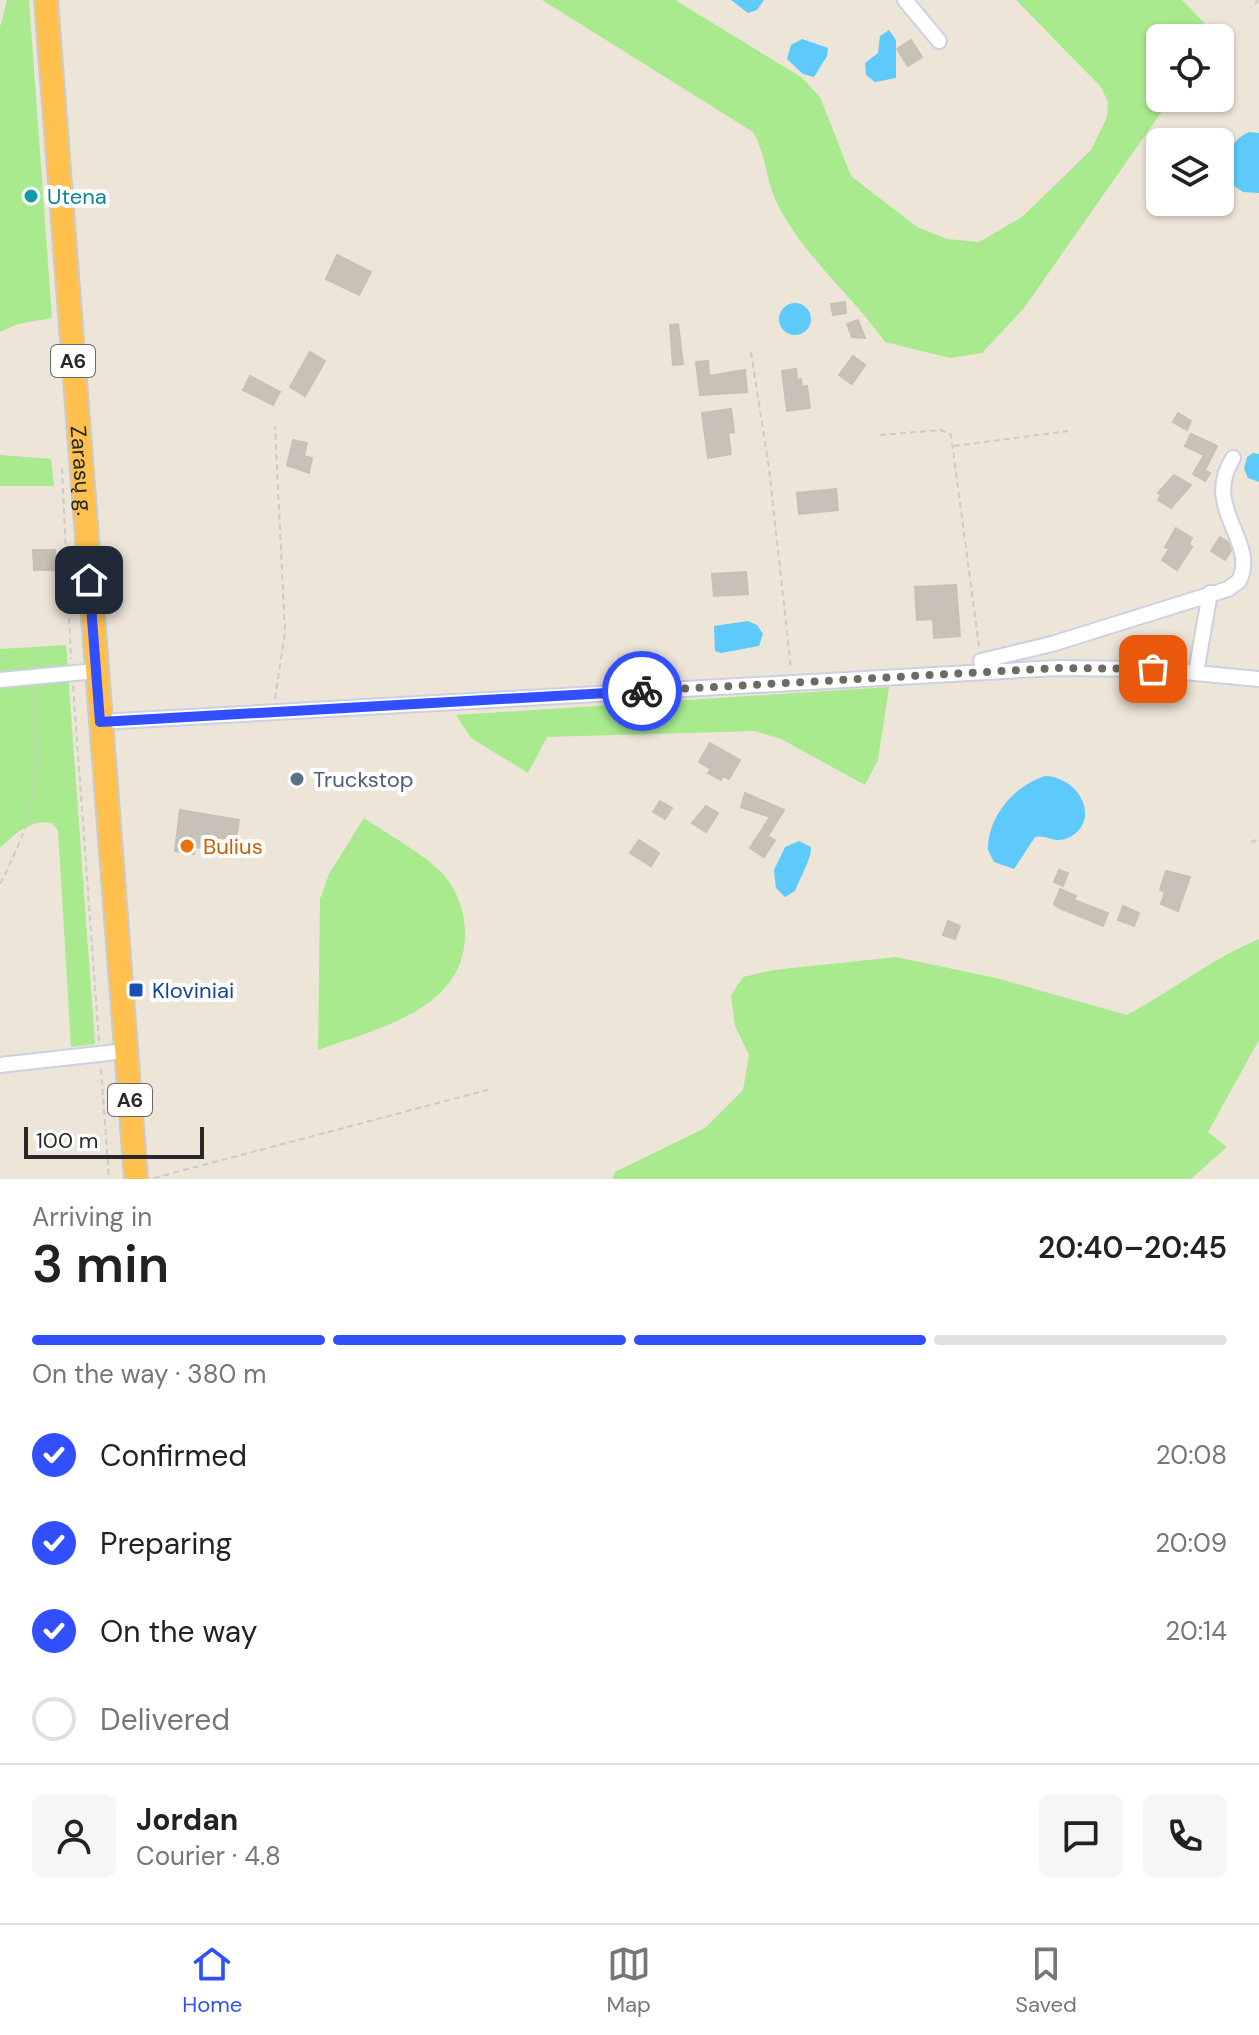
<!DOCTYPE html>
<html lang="en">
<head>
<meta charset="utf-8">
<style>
	:root { --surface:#fff; --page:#f6f6f6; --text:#222; --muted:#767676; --line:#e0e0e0; --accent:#324fff }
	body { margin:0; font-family:"DM Sans",sans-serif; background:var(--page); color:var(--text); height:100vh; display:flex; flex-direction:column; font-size:30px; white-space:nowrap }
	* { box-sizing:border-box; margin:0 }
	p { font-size:26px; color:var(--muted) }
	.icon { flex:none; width:44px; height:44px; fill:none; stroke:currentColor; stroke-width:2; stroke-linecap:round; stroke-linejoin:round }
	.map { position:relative; height:1179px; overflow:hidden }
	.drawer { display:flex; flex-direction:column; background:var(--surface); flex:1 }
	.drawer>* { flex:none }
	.tools { position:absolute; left:1146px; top:24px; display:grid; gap:16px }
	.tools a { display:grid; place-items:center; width:88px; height:88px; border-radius:12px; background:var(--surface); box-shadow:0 2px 6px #0004; font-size:40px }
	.scale { position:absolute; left:24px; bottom:20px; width:180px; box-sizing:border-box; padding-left:8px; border:4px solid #282828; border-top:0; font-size:22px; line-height:28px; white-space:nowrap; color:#282828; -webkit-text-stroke:6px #fff; paint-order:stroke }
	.pin { position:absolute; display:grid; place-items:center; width:68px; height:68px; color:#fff; margin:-34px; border-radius:16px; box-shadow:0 4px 12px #0006 }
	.courier { position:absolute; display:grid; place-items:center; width:80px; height:80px; margin:-40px; border:6px solid #324fff; border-radius:50%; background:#fff; color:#222; box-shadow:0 2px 10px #0007 }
	.overview em { font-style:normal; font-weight:600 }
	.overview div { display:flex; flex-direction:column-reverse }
	.overview { display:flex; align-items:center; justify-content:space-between; height:136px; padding:0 32px }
	h1 { font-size:52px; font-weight:600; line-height:60px }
	.bar { display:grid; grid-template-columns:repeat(4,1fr); gap:12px 8px; align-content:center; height:96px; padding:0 32px }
	.bar i { height:10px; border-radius:6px; background:var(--line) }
	.bar .active { background:var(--accent) }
	.bar p { grid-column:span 4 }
	.line { display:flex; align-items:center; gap:20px; padding:0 32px; border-top:2px solid var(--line) }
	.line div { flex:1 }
	.round { display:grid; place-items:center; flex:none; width:84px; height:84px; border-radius:12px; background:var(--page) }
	ol { padding:0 32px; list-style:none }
	li { display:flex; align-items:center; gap:24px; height:88px }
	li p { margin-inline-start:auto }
	li .icon { padding:8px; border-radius:50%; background:var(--accent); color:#fff; stroke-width:4 }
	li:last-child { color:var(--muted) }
	li i { width:44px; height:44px; border:4px solid var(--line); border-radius:50% }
	.menu { display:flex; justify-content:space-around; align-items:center; height:112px; border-top:2px solid var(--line); background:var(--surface); font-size:22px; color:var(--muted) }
	.menu a { display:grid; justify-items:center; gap:4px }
	.menu .active { color:var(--accent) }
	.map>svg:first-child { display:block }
	.green { fill:#a9ea8e }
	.water { fill:#5ecafb }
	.building { fill:#c7c1b8; stroke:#c8c1b2; stroke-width:2 }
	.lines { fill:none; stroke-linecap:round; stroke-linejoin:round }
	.minor-casing { stroke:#cdd0e3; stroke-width:18 }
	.trunk-casing { stroke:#cbcbcb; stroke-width:26 }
	.path { stroke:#cbcbcb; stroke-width:2; stroke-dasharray:6 4; stroke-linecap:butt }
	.minor { stroke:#fff; stroke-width:14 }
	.trunk { stroke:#ffc04d; stroke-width:22 }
	.done { stroke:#6d6a66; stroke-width:8; stroke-dasharray:0 14.4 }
	.route { stroke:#324fff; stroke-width:10 }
	.culture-dot { fill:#0f9aa8; stroke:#fff; stroke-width:3 }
	.service-dot { fill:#5c6f8a; stroke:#fff; stroke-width:3 }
	.food-dot { fill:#e8710a; stroke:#fff; stroke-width:3 }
	.transit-dot { fill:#1a4fb4; stroke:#fff; stroke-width:3 }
	.labels { text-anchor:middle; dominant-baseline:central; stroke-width:8; stroke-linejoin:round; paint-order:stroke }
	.shield { fill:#fff; stroke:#686868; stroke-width:2 }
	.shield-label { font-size:20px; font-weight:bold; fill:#282828 }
	.culture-label { font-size:22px; fill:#0d838f; stroke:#fff; text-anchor:start }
	.street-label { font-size:22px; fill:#282828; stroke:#fff }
	.service-label { font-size:22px; fill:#4e5e75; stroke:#fff; text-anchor:start }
	.food-label { font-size:22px; fill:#c56008; stroke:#fff; text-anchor:start }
	.transit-label { font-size:22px; fill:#164399; stroke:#fff; text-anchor:start }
</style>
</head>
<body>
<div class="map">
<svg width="1259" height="1179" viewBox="0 0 1259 1179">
	<rect width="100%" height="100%" fill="#ede5d8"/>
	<path class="green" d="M7,0H29L52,318L18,324L0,332V27Z
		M542,0H675L801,77L820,97L851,176L917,227L947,239L979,242L1022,217L1091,150L1107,117L1108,102L1101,87L1016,0H1182L1219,38H1160V98H1192L1167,104L1024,308L982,353L950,358L885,342C852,295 806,259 779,207C766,184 767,156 753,132Z
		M0,455L51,459L54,486H0Z
		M66,645L95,1044L71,1047L58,830L52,823C30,819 15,834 0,848V649Z
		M889,687L878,760L865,785L781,739L755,731L547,737L528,773L471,738L456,715Z
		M364,818C387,834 426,855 444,875C459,893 466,916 465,938C462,1011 375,1029 318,1050L320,899L329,874Z
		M1259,939V1040L1208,1132L1227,1147L1191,1179H612L615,1172L705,1128L743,1090L749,1055L735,1026L731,995L743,977L774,970L896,957L996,978L1127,1015C1172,991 1211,959 1259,939Z"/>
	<path class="water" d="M731,0H764L757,10L748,13Z
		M889,30L896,40V78L875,82L866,75L865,63L878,53L880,36Z
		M802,39L828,48L827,56L814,77L803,74L787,59L791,45Z
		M1249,132L1259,133V193L1243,192L1233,185C1228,163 1224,143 1249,132Z
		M779 319a16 16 0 1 1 32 0a16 16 0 1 1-32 0Z
		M1253,453L1259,454V482L1248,478L1244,469L1247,457Z
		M748,621L757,625L763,634L759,646L721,653L715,651L714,626Z
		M1045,776C1082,777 1103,825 1065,839C1054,843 1045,834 1035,837L1014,869L994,862L988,850C988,816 1014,786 1045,776Z
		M799,841L811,847C812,857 799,880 795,891L785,897L776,888L774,870L785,847Z"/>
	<path class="building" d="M911,40L922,57L908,66L897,49Z
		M337,255L371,272L359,295L326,279Z
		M845,302L846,313L833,315L831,304Z
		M858,320L865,338L852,337L847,324Z
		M678,324L683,364L673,365L670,325Z
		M310,352L325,361L305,396L290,387Z
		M853,356L865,365L852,384L839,375Z
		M708,361L709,376L745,370L747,392L700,395L696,362Z
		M796,369L797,380L801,379L802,387L807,386L810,408L787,411L782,371Z
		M250,376L280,392L273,405L243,390Z
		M731,409L734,432L728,433L731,454L708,458L702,413Z
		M1178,413L1191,421L1187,430L1173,422Z
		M1191,434L1217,446L1205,470L1210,473L1205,481L1193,474L1204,455L1185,446Z
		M293,440L307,443L304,456L312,458L309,473L287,465Z
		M1174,475L1191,485L1171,508L1158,500L1161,495L1158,493Z
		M836,489L838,510L799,514L797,493Z
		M1176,528L1192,538L1189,544L1192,547L1177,570L1162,560L1169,549L1165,547Z
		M1220,537L1228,542L1231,551L1225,560L1211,551Z
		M33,550H55L56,570H34Z
		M746,572L748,594L714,596L712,574Z
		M956,585L960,636L934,638L933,619L917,620L915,587Z
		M710,743L740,760L729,779L723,776L721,780L708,773L711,769L699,762Z
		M745,793L784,810L768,836L775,840L764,857L750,848L770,817L741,807Z
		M660,801L672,808L665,819L653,812Z
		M706,806L718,813L706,832L692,823Z
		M180,810L239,820L234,852L195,847L194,854L175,851Z
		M639,840L659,853L651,866L630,853Z
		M1059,870L1068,873L1063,886L1054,882Z
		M1166,871L1190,877L1178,911L1161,904L1165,892L1160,890Z
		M1060,889L1076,896L1074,900L1108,913L1103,926L1057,907L1054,904Z
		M1123,906L1139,913L1134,926L1118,920Z
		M948,921L960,926L955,939L943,935Z"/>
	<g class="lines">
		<defs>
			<path id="minor" d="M905,0L939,41
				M981,661L1052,644L1228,589L1239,581C1259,541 1201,509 1233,458
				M1196,672L1210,593
				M0,680L96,671
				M100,722L1057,668L1153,669L1259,679
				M0,1065L126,1051"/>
			<g id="trunk">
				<path id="s1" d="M46,0L136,1179"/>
			</g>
		</defs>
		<use href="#minor" class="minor-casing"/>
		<use href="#trunk" class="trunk-casing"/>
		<path class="path" d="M1255,4L1258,0
			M751,352L769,468L791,669
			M880,435L941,430L951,435L979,646
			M954,446L1068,431
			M62,468L71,659
			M73,686L99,1042
			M275,699L285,632L275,426
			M1251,842L1259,839
			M0,884C40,805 42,777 33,690
			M101,1069L109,1179
			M154,1178L491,1089"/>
		<use href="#minor" class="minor"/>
		<use href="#trunk" class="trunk"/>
	</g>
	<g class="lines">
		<path class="done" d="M642,691L1057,668L1153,669"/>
		<path class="route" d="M89,580L100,722L642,691"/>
	</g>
	<circle class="culture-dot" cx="31" cy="196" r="8"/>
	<circle class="service-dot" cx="297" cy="779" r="8"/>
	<circle class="food-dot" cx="187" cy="846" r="8"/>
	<rect class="transit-dot" x="128" y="982" width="16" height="16" rx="4"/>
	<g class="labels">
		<g class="shield">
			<rect x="51" y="345" width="44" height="32" rx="6"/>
			<rect x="108" y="1084" width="44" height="32" rx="6"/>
		</g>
		<g class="shield-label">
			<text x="73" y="361">A6</text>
			<text x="130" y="1100">A6</text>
		</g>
		<g class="culture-label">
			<text x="47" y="196">Utena</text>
		</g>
		<g class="street-label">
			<text stroke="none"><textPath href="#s1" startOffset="472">Zarasų g.</textPath></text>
		</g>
		<g class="service-label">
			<text x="313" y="779">Truckstop</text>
		</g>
		<g class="food-label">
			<text x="203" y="846">Bulius</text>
		</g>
		<g class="transit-label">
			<text x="152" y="990">Kloviniai</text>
		</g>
	</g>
</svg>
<div class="tools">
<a><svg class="icon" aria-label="locate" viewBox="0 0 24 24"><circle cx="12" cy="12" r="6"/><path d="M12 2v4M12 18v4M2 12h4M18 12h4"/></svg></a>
<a><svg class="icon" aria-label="layers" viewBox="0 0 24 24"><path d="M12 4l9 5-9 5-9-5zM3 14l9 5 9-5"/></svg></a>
</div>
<div class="scale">100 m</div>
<div class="pin" style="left:1153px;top:669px;background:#ea580c"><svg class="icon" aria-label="bag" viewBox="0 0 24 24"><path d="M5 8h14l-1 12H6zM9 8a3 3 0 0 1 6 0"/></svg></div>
<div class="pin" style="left:89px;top:580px;background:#1f2937"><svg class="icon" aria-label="home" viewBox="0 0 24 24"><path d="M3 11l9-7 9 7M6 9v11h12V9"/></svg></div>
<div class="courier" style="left:642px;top:691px"><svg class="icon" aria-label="bike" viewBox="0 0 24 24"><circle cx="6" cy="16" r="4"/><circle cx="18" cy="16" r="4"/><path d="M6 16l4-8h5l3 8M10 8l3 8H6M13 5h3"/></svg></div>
</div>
<section class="drawer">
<div class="overview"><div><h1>3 min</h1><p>Arriving in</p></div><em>20:40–20:45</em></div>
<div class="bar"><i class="active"></i><i class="active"></i><i class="active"></i><i></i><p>On the way · 380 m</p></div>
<ol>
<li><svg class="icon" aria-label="check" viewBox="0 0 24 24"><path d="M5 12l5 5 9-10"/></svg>Confirmed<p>20:08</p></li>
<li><svg class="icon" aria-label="check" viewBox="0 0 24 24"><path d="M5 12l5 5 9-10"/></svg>Preparing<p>20:09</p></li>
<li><svg class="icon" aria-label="check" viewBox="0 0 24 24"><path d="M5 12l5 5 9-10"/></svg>On the way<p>20:14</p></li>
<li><i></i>Delivered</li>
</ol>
<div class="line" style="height:144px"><a class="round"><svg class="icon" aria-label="person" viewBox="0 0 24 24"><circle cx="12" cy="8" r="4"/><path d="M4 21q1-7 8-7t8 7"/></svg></a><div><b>Jordan</b><p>Courier · 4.8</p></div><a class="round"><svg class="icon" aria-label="chat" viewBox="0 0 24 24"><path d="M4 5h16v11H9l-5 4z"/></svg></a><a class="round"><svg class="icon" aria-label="phone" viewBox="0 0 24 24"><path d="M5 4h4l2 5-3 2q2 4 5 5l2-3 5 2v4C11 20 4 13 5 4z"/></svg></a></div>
</section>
<nav class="menu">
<a class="active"><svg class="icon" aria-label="home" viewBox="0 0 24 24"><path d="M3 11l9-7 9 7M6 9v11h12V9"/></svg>Home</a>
<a><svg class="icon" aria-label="map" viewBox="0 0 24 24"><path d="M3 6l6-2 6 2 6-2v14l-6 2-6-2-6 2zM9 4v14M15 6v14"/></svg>Map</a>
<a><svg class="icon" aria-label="saved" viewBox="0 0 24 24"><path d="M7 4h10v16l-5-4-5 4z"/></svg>Saved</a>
</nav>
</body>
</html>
